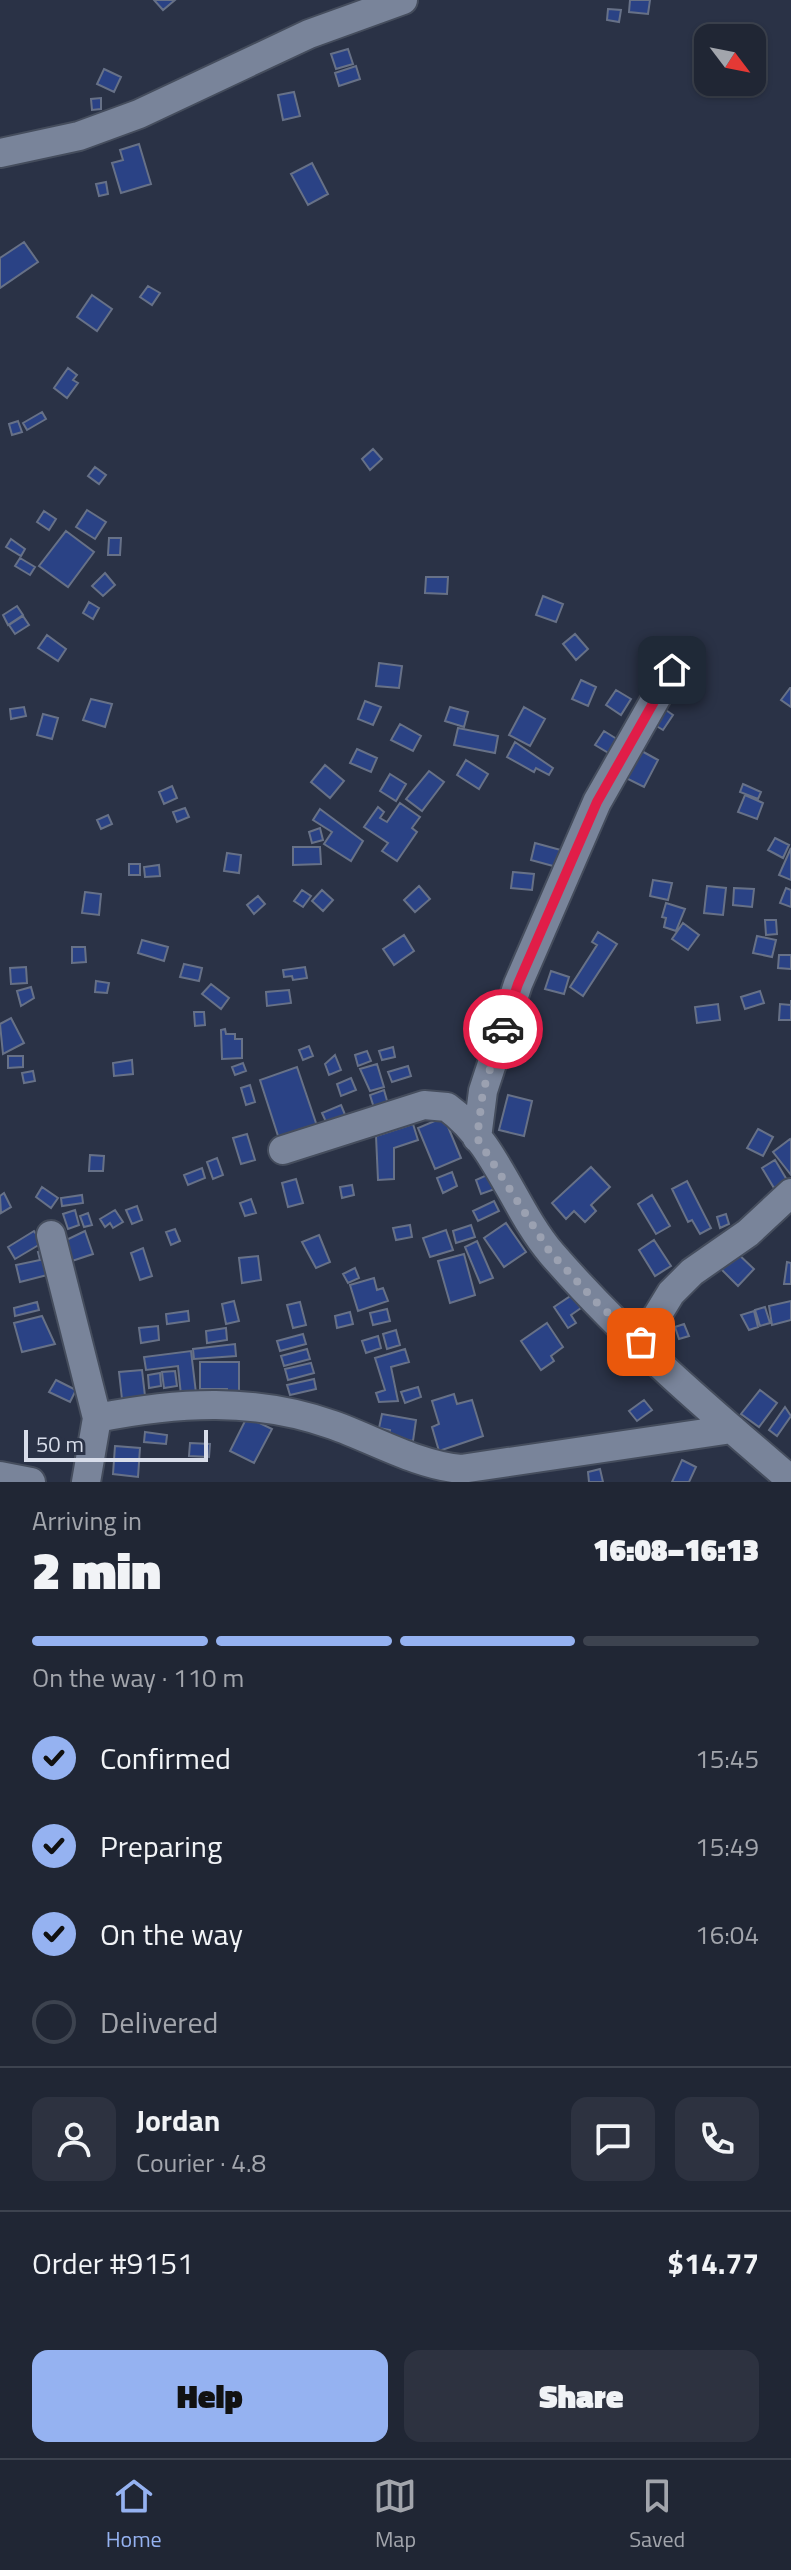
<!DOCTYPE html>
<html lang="en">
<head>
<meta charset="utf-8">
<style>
	:root { --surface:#202634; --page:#2d3240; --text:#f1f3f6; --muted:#a2a5ac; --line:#3d434f; --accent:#95b2f1 }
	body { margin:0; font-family:"Titillium Web",sans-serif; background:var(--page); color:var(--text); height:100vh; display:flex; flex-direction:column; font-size:30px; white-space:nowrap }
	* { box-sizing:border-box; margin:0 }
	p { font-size:26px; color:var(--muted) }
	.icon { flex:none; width:44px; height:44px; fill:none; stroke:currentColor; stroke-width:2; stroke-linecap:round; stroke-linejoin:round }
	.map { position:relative; height:1482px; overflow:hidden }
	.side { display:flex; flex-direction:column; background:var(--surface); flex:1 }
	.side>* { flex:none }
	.needle { width:52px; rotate:122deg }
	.fabs { position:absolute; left:694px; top:24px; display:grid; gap:16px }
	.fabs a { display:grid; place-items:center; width:72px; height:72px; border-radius:16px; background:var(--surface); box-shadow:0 2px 6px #0004,0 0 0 2px var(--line); font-size:40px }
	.scale { position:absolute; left:24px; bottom:20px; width:184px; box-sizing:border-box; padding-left:8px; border:4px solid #d8ddea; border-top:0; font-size:22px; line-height:28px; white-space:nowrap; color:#d8ddea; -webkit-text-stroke:6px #2a3246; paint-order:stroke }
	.pin { position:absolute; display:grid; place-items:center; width:68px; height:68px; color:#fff; margin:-34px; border-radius:16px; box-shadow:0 4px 12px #0006 }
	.courier { position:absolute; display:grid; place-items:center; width:80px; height:80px; margin:-40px; border:6px solid #e11d48; border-radius:50%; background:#fff; color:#222; box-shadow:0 2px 10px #0007 }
	.overview em { font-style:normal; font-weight:800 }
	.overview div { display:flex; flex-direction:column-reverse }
	.overview { display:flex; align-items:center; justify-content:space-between; height:136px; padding:0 32px }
	h1 { font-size:52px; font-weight:800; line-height:60px }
	.bar { display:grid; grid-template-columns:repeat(4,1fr); gap:12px 8px; align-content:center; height:96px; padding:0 32px }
	.bar i { height:10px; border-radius:6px; background:var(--line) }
	.bar .current { background:var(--accent) }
	.bar p { grid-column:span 4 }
	.line { display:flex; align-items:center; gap:20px; padding:0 32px; border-top:2px solid var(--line) }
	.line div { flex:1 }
	.round { display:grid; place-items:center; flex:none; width:84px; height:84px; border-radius:16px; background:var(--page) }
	ol { padding:0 32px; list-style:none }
	li { display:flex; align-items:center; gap:24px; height:88px }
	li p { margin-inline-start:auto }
	li .icon { padding:8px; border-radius:50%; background:var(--accent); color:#111; stroke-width:4 }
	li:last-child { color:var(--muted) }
	li i { width:44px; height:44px; border:4px solid var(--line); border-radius:50% }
	.action { display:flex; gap:16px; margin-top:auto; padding:16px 32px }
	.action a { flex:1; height:92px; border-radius:16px; background:var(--accent); color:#111; font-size:32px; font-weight:800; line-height:92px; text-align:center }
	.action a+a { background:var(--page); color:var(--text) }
	.tab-bar { display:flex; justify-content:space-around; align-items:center; height:112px; border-top:2px solid var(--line); background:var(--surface); font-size:22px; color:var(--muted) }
	.tab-bar a { display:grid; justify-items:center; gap:4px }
	.tab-bar .current { color:var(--accent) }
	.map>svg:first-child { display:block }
	.building { fill:#2a4285; stroke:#677187; stroke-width:2 }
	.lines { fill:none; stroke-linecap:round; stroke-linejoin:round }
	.street-casing { stroke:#454d5d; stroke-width:32 }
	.street { stroke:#79849a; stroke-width:28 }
	.done { stroke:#9ba1b1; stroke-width:8; stroke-dasharray:0 14.4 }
	.route { stroke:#e11d48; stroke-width:10 }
</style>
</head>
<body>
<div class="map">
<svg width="791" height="1482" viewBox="0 0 791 1482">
	<rect width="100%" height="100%" fill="#2a3246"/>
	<path class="building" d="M154,0H175L163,10Z
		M630,0H650L648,14L629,12Z
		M608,9L621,10L619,22L607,20Z
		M348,49L353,64L336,69L331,54Z
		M356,66L360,79L339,86L335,73Z
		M104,69L121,77L114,92L97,84Z
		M294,92L300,116L283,120L278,95Z
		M101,98V109L92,110L91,99Z
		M139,144L151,184L121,193L112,163L123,160L120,150Z
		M312,163L328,194L308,205L291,174Z
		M106,182L108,194L99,196L96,184Z
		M24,242L38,262L0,288V258Z
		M148,286L160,293L152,305L140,297Z
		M92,295L112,309L97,331L77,317Z
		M68,368L77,375L73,380L78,383L67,398L54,388Z
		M42,412L46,419L27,430L23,423Z
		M18,421L22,432L12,435L9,424Z
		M373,449L382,459L370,470L362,459Z
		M95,467L106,475L99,484L88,476Z
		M87,510L106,522L95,539L76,527Z
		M44,511L56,519L49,530L37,522Z
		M66,531L94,552L68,587L39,566Z
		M109,538H121L120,555H108Z
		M11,539L25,549L21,556L6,547Z
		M20,558L35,567L30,575L15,566Z
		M105,573L115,585L103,596L92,586Z
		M426,577H448L447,594L425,593Z
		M543,596L563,604L556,622L536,615Z
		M89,602L99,608L93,619L83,613Z
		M17,606L23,615L8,625L3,615Z
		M23,616L29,625L15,634L9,625Z
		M575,634L588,649L576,660L563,644Z
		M47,635L66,649L58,661L38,648Z
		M379,663L402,666L399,688L376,686Z
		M581,680L596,687L588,706L572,699Z
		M790,688H791V707L781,700Z
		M616,690L631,699L621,715L606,705Z
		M91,699L112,704L105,727L83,720Z
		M365,701L381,707L373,725L358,719Z
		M660,706L673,715L663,730L650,722Z
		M24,707L26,716L11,719L10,709Z
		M450,707L468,712L464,727L445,721Z
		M524,707L545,719L530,746L509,735Z
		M43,714L58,718L52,739L37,735Z
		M400,724L421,736L413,751L391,740Z
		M458,728L498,736L495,753L454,745Z
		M604,731L620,741L612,755L595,745Z
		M515,742L553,768L549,775L536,768L534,772L507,757Z
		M357,749L377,758L371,772L350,763Z
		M638,749L658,760L644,787L624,777Z
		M466,760L488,774L479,789L457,775Z
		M325,765L344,781L330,798L311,782Z
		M429,771L444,782L422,811L406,799Z
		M390,774L406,784L396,801L380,791Z
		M743,784L761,792L758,799L740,792Z
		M172,786L177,798L164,804L159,792Z
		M745,795L763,803L757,819L738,812Z
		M400,803L420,817L412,828L417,832L397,861L382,851L388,843L364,827L378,807L384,812L380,818L387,822Z
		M185,808L189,817L177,822L173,812Z
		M320,809L363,841L351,861L324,844L332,832L313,820Z
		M108,815L112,824L101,829L97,820Z
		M320,828L323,840L312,843L309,832Z
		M775,838L789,845L783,858L768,850Z
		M535,843L568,852L564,869L531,860Z
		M293,847H320L321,864L293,865Z
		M791,848V880L779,875Z
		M227,853L241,855L239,873L224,871Z
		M129,864H140V875H129Z
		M159,865L160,876L145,877L144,867Z
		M513,872L534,874L532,890L511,888Z
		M653,880L672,883L668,900L650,896Z
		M419,886L430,899L415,912L404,900Z
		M707,886L726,888L723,915L704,913Z
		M734,888L754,889L752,907L733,905Z
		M786,888L791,890V907L780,903Z
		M302,890L311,896L303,907L294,901Z
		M322,890L333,900L323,911L312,901Z
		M85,892L101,894L99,915L82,913Z
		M258,896L265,904L254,914L247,905Z
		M666,903L685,909L676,931L664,927L666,918L662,917Z
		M765,920H776L777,934L766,935Z
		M683,923L699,935L688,950L672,939Z
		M598,932L617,944L583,996L570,987L597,945L592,942Z
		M404,935L414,951L394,965L383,949Z
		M757,936L776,940L772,957L753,953Z
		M142,940L168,947L164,961L138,953Z
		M72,947H85L86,962L72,963Z
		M779,955H791V969L778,968Z
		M184,964L202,968L199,981L180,977Z
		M26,967L27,983L11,984L10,968Z
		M305,967L307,978L293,980L292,976L284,977L283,970Z
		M551,971L569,977L564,994L545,989Z
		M96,981L109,983L107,993L95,992Z
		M211,984L229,998L221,1009L202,994Z
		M31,987L34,998L21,1006L17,991Z
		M289,990L291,1003L267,1006L266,992Z
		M760,991L764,1003L745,1009L741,997Z
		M791,1000V1020H779L780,1004L791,1005Z
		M718,1004L720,1020L697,1023L695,1007Z
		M194,1012H204L205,1025L195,1026Z
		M11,1018L24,1043L3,1054L0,1024Z
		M225,1029L226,1034H235V1039H242V1058L222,1059L221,1030Z
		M309,1046L313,1056L303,1060L299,1050Z
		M393,1047L395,1057L382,1060L379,1051Z
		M367,1051L371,1061L358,1066L355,1055Z
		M335,1055L341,1070L329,1075L325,1064Z
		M8,1056H23V1067L8,1068Z
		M132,1060L133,1074L114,1076L113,1063Z
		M243,1063L246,1071L235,1075L232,1067Z
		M377,1064L384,1087L370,1091L360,1069Z
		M408,1066L411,1076L392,1082L388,1072Z
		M297,1067L318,1129L280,1142L260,1080Z
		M33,1071L35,1081L24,1083L22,1073Z
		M351,1078L356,1090L341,1096L337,1084Z
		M250,1085L255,1102L246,1105L241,1088Z
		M384,1090L388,1104L374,1108L370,1095Z
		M508,1095L532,1101L524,1136L499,1130Z
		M341,1105L346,1117L327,1124L322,1113Z
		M444,1117L461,1158L435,1169L418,1128Z
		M413,1124L418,1140L394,1148V1179L378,1180L376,1136Z
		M758,1129L773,1137L763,1156L747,1148Z
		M247,1134L255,1160L241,1164L233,1138Z
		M790,1139L791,1141V1175L773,1152Z
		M90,1155L104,1156L103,1171H89Z
		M217,1158L223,1175L213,1179L207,1162Z
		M775,1160L787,1180L774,1188L762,1168Z
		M591,1167L610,1187L591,1205L596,1211L585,1222L574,1211L566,1219L552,1203Z
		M202,1168L205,1178L188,1185L184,1175Z
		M452,1172L457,1186L443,1193L437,1178Z
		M489,1174L495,1189L481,1194L476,1180Z
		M296,1179L303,1203L288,1207L282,1183Z
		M687,1181L711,1228L700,1234L692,1220L688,1222L672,1189Z
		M352,1185L354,1195L342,1198L340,1187Z
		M42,1187L58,1198L51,1208L36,1197Z
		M4,1193L11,1207L1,1213L0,1196Z
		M82,1195L83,1203L62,1206L61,1198Z
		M652,1195L670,1226L656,1234L638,1204Z
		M251,1199L256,1213L245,1216L240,1203Z
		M494,1201L499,1211L478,1221L473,1211Z
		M137,1206L142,1220L132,1224L126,1210Z
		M75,1210L79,1225L68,1229L63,1214Z
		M115,1210L123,1222L113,1228L110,1223L105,1227L100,1219Z
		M88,1213L92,1225L84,1227L80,1216Z
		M726,1214L729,1224L720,1228L717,1217Z
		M506,1223L526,1252L504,1267L484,1238Z
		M410,1225L412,1237L396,1240L393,1228Z
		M471,1225L475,1237L456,1243L453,1231Z
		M175,1229L180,1241L171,1245L166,1232Z
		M446,1230L453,1250L430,1257L423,1238Z
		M34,1231L42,1243L15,1259L8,1247Z
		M85,1231L93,1254L69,1262L62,1242Z
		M319,1235L330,1262L316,1268L302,1242Z
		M654,1240L671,1266L655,1276L639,1250Z
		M477,1241L493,1278L480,1283L465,1247Z
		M143,1248L152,1276L140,1280L131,1253Z
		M49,1249L55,1273L20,1282L16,1265L40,1260L38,1252Z
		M735,1251L754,1269L738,1286L719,1267Z
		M464,1254L475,1295L450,1303L438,1261Z
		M258,1256L261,1280L242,1283L239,1258Z
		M787,1262L791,1263V1284H784Z
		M355,1268L359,1278L348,1283L343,1274Z
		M374,1278L377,1290L383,1288L388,1301L358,1311L350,1285Z
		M572,1295L581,1308L571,1315L576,1323L568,1328L554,1307Z
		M234,1301L239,1321L226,1324L222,1304Z
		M791,1301V1320L772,1325L769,1306Z
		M37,1302L39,1310L15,1316L14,1308Z
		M300,1302L306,1325L293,1328L287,1305Z
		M765,1307L770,1323L760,1326L755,1310Z
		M387,1309L390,1321L373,1325L370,1313Z
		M188,1311L189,1321L167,1324L166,1314Z
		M754,1311L758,1327L749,1330L741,1315Z
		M350,1312L353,1324L337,1328L335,1316Z
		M42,1316L55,1344L22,1352L14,1323Z
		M547,1323L563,1347L551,1356L554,1361L541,1370L521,1341Z
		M684,1324L689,1336L679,1339L675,1327Z
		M158,1326L159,1340L141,1343L139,1328Z
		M226,1328L227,1340L207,1343L206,1331Z
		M396,1330L400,1345L387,1349L383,1334Z
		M303,1334L306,1344L280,1351L277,1341Z
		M378,1336L381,1348L366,1353L362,1341Z
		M235,1344L236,1356L194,1359L193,1349Z
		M307,1349L310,1359L284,1366L281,1356Z
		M405,1349L409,1362L391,1367L398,1401L379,1402L376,1393L385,1390L375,1358Z
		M191,1351L196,1393L181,1395L178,1366L146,1370L144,1357Z
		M200,1362H239V1396L228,1397L227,1389H200Z
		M311,1363L314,1373L288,1380L285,1369Z
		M142,1370L145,1396L122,1399L119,1372Z
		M175,1371L177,1386L164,1388L162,1372Z
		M160,1373L161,1386L149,1388L148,1375Z
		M314,1379L316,1389L290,1395L287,1385Z
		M56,1380L76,1390L70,1402L49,1392Z
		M418,1387L421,1397L405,1403L401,1392Z
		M760,1390L777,1403L759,1427L741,1414Z
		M454,1394L457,1404L472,1400L483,1436L439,1451L432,1427L439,1424L432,1401Z
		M644,1400L652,1410L637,1421L629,1411Z
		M785,1407L791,1416L777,1436L769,1430Z
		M382,1414L416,1420L413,1441L389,1437L390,1430L379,1428Z
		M247,1417L272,1429L254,1463L230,1451Z
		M145,1432L167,1435L166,1444L144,1442Z
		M190,1443L210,1444L209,1457L189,1456Z
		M115,1446L140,1448L138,1477L113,1474Z
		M682,1460L696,1467L689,1482H672Z
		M600,1469L603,1482H589L588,1472Z"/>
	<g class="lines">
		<defs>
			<path id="street" d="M0,153L79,136L139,114L309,34L403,0
				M477,1138L483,1091L518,984L597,802L672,670
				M283,1150L424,1105L447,1107C496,1142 514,1210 552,1254C624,1337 708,1409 791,1480
				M51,1235L97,1418L86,1482
				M641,1342L671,1293L692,1272L748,1233L791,1193
				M97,1418C177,1402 255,1397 333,1425C375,1440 417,1465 461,1469L732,1429
				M0,1476L31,1482"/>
		</defs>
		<use href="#street" class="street-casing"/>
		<use href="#street" class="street"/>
	</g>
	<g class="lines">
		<path class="done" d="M503,1029L483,1091L477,1138L550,1252L599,1305L641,1342"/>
		<path class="route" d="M503,1029L518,984L597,802L672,670"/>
	</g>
</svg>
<div class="fabs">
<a><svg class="needle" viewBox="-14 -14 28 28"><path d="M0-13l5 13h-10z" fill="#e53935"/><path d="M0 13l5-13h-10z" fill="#a2a5ac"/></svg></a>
</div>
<div class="scale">50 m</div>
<div class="pin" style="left:641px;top:1342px;background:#ea580c"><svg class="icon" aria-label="bag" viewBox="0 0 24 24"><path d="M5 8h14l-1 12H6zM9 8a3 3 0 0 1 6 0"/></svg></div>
<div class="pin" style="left:672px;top:670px;background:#1f2937"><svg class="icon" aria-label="home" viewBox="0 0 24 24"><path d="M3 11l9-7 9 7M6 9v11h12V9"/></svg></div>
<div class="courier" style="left:503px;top:1029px"><svg class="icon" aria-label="car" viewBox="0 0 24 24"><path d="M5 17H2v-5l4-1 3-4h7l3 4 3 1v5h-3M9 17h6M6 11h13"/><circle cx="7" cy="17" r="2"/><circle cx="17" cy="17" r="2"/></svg></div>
</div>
<section class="side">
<div class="overview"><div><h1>2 min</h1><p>Arriving in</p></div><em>16:08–16:13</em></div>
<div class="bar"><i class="current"></i><i class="current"></i><i class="current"></i><i></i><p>On the way · 110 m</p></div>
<ol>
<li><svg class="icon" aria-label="check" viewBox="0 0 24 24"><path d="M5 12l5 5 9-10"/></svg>Confirmed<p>15:45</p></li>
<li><svg class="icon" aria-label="check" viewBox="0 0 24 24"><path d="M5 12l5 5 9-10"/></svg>Preparing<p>15:49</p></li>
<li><svg class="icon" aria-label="check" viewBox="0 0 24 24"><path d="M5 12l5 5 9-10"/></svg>On the way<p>16:04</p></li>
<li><i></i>Delivered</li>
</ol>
<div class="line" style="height:144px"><a class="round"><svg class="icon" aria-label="person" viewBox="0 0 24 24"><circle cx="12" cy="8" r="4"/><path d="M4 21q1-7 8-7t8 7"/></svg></a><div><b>Jordan</b><p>Courier · 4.8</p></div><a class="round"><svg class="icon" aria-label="chat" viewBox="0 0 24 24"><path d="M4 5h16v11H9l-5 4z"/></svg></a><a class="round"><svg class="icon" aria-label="phone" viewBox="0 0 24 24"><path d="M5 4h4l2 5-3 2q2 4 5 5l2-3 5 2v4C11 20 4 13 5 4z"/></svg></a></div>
<div class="line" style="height:104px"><div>Order #9151</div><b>$14.77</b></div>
<div class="action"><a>Help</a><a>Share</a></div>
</section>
<nav class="tab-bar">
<a class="current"><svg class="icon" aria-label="home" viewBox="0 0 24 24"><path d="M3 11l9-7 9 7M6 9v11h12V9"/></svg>Home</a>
<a><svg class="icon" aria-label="map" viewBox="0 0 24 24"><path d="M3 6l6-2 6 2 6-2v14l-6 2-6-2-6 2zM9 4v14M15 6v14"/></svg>Map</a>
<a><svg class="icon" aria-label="saved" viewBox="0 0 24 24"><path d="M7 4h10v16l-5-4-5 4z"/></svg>Saved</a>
</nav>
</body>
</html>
